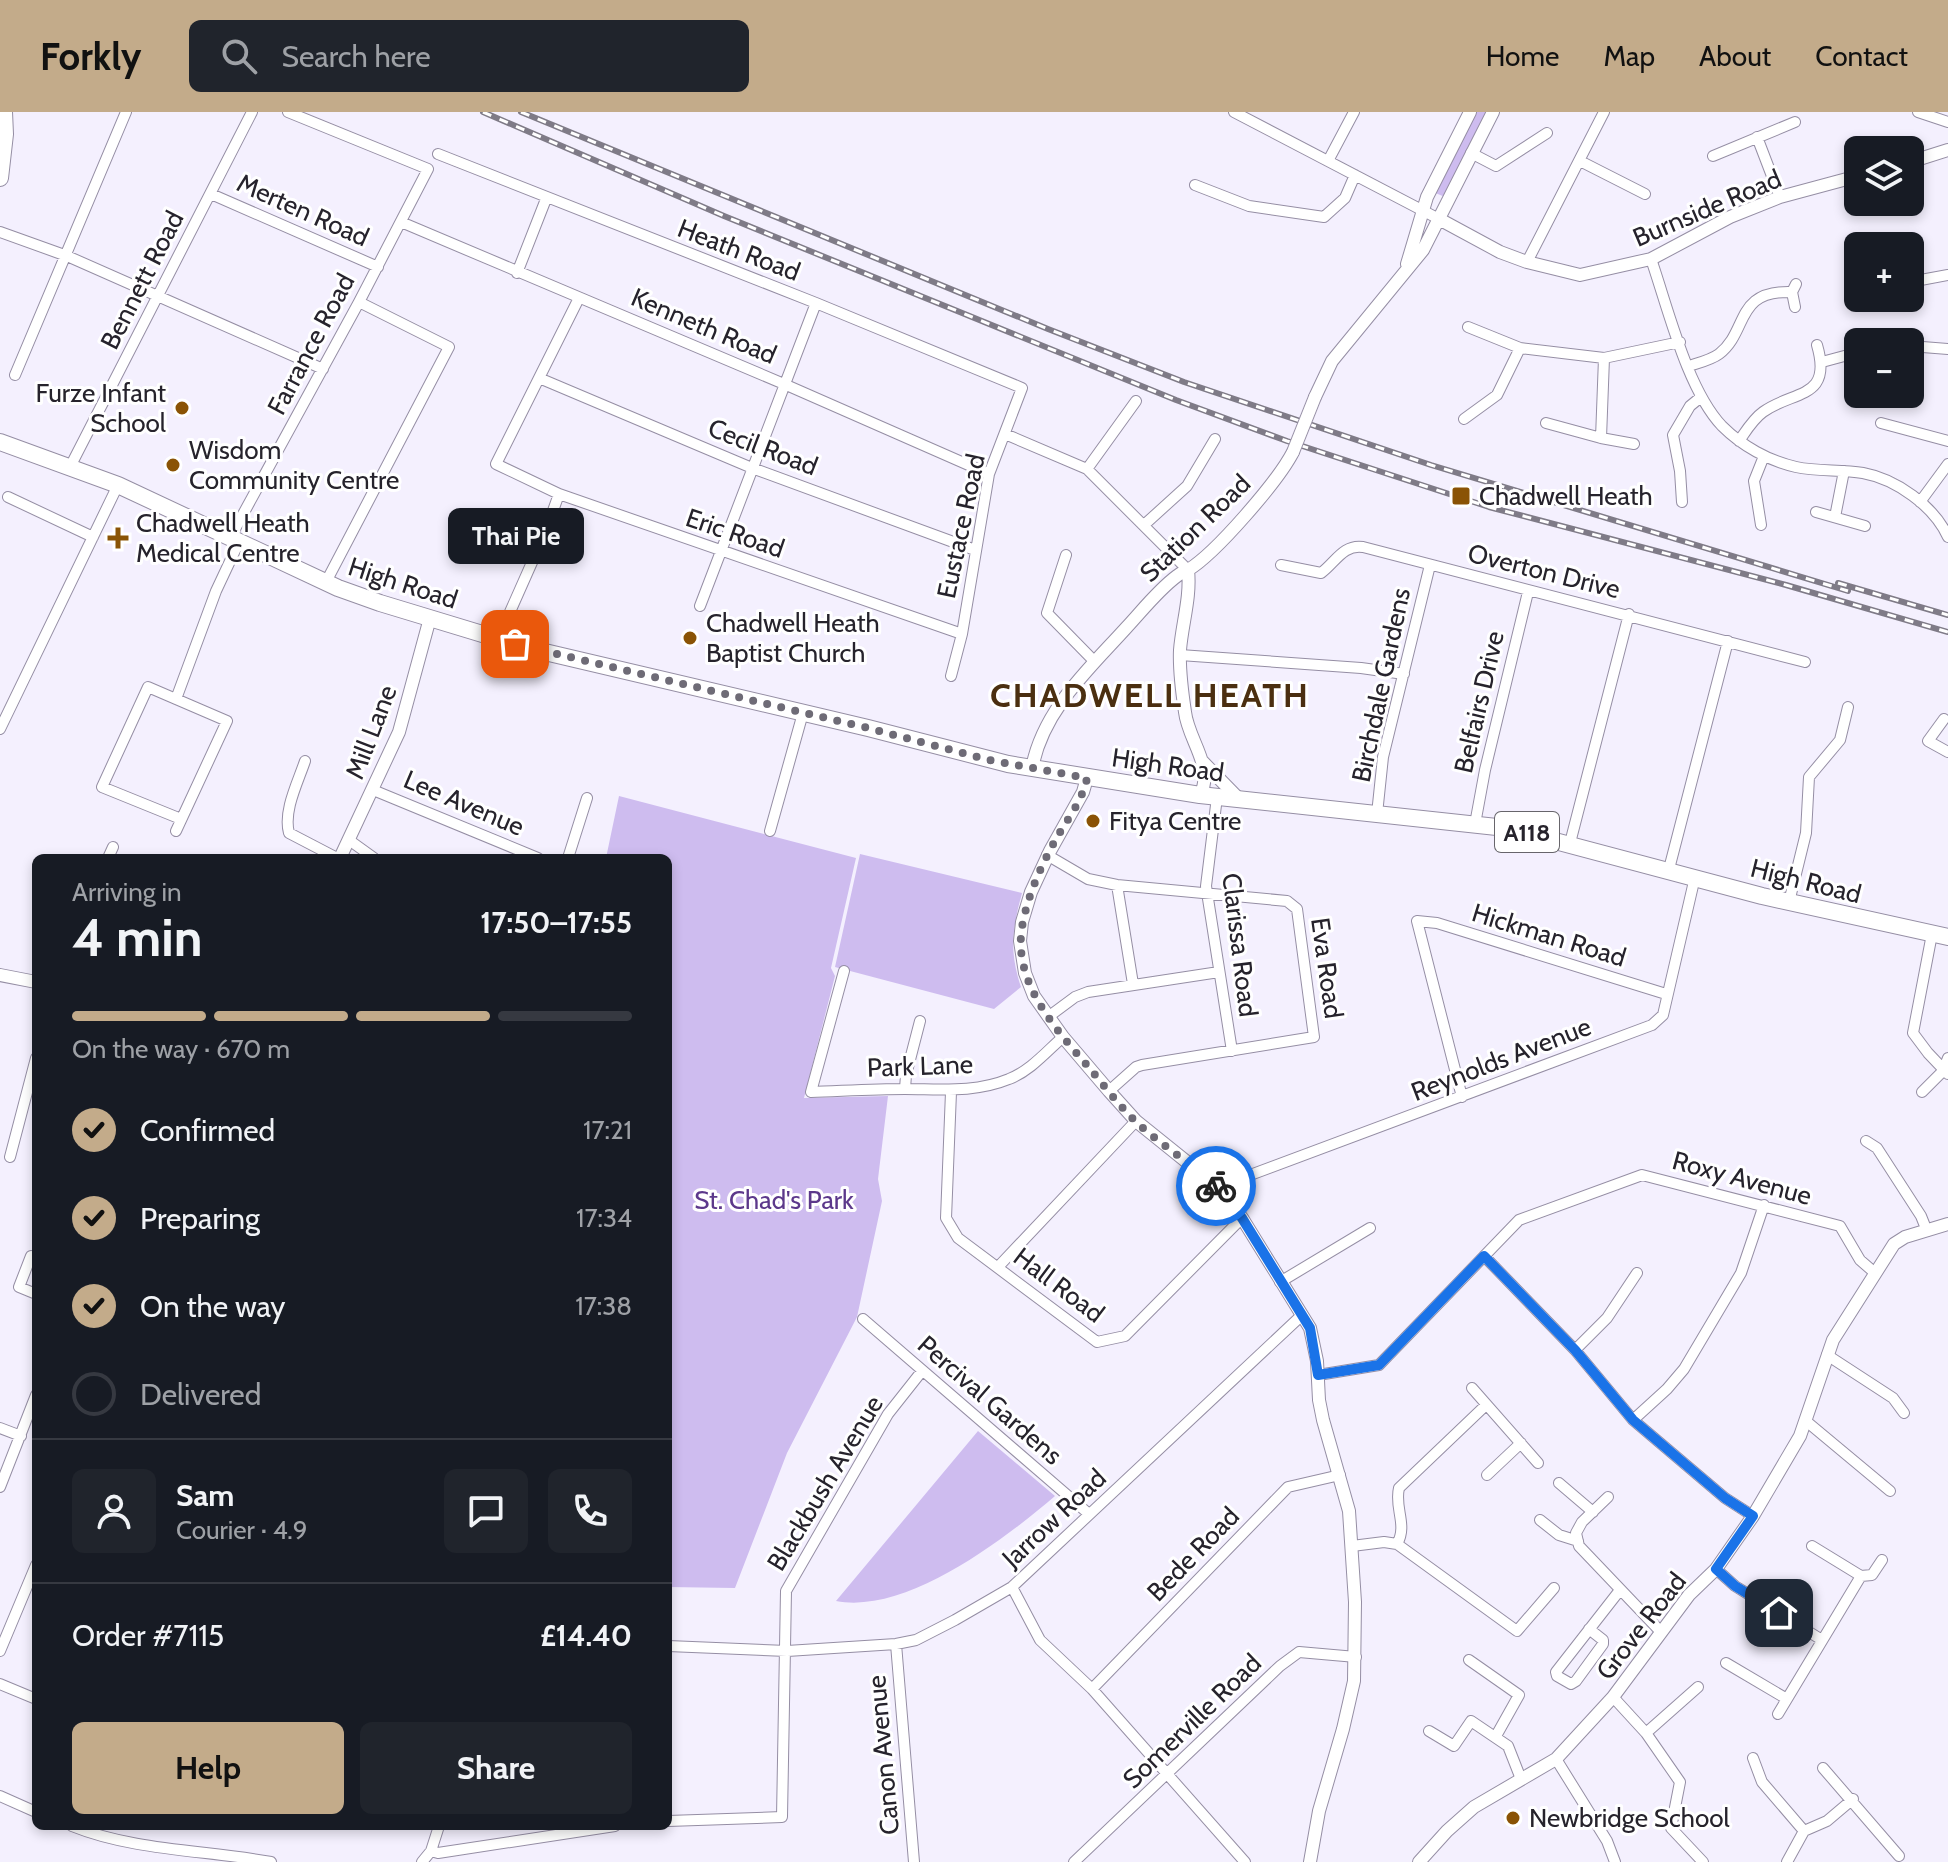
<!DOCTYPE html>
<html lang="en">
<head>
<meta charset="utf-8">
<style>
	:root { --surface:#171b24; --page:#20242c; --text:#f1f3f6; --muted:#9ea1a6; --line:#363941; --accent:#c3ab8a }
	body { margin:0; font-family:Cabin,sans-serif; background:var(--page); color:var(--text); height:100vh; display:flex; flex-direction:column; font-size:30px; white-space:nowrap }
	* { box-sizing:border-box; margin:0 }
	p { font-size:26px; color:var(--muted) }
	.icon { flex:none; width:44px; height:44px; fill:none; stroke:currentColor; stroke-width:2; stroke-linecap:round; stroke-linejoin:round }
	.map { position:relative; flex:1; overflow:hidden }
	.drawer { position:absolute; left:32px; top:742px; width:640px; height:976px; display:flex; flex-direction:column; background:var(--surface); border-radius:12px; box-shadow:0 4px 12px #0003 }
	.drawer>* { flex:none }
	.tools { position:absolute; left:1844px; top:24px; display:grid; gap:16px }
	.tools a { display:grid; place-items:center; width:80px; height:80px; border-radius:12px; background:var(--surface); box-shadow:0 4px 12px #0003; font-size:40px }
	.pin { position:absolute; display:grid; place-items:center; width:68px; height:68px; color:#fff; margin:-34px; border-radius:16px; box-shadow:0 4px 12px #0006 }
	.courier { position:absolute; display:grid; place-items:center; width:80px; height:80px; margin:-40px; border:6px solid #1a73e8; border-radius:50%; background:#fff; color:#222; box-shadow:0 2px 10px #0007 }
	.bubble { position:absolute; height:56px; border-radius:12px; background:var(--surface); box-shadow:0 4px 12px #0003; font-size:26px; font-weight:800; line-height:56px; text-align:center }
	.headline em { font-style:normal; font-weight:800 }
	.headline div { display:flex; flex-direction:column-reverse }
	.headline { display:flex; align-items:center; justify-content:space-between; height:136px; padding:0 40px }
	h1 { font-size:52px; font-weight:800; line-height:60px }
	.bar { display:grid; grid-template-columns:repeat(4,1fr); gap:12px 8px; align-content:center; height:96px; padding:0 40px }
	.bar i { height:10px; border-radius:6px; background:var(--line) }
	.bar .on { background:var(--accent) }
	.bar p { grid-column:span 4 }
	.line { display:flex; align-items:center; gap:20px; padding:0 40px; border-top:2px solid var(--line) }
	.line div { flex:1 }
	.round { display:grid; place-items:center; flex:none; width:84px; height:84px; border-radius:12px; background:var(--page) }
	ol { padding:0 40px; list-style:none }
	li { display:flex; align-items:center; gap:24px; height:88px }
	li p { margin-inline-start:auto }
	li .icon { padding:8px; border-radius:50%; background:var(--accent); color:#111; stroke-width:4 }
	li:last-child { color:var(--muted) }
	li i { width:44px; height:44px; border:4px solid var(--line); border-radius:50% }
	.cta { display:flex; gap:16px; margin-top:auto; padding:16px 40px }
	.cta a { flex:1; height:92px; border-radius:12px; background:var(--accent); color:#111; font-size:32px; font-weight:800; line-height:92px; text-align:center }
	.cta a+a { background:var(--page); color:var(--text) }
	header { display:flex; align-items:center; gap:48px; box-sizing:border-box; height:112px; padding:0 40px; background:var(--accent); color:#111 }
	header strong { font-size:38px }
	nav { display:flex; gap:44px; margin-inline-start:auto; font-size:28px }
	.search { width:560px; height:72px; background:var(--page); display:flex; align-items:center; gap:20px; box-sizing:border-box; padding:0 28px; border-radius:12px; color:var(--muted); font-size:30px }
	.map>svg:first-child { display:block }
	.green { fill:#cebcef }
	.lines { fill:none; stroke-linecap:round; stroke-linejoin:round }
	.minor-casing { stroke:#958ea4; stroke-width:12 }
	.tertiary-casing { stroke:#958ea4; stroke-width:14 }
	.primary-casing { stroke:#958ea4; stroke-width:18 }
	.minor { stroke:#fff; stroke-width:10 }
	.tertiary { stroke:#fff; stroke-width:12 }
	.primary { stroke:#fff; stroke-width:16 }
	.rail-casing { stroke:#7f7b87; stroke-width:6 }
	.rail { stroke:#fff; stroke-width:3; stroke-dasharray:9; stroke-linecap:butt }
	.tertiary-bridge-casing { stroke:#958ea4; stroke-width:14; stroke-linecap:butt }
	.tertiary-bridge { stroke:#fff; stroke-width:12 }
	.done { stroke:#6e6b76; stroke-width:8; stroke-dasharray:0 14.4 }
	.route { stroke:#1a73e8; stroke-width:10 }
	.poi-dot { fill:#8a5305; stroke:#fff; stroke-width:3 }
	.labels { text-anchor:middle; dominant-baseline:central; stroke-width:6; stroke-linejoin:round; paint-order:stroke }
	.shield { fill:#fff; stroke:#67656b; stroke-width:2 }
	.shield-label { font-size:24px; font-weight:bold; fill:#26232c }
	.street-label { font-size:26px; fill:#26232c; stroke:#fff }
	.poi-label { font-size:26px; fill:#26232c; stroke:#fff; text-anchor:start }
	.park-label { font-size:26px; fill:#5c388b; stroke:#fff }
	.district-label { font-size:34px; font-weight:bold; letter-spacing:2px; fill:#4b2f10; stroke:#fff }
</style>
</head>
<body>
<header>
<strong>Forkly</strong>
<div class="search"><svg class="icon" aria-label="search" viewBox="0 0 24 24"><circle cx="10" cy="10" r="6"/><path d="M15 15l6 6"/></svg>Search here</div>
<nav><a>Home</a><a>Map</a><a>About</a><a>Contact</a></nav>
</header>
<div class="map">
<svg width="1948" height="1750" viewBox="0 0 1948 1750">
	<rect width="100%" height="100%" fill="#f4f0fe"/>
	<path class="green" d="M1474,0H1488L1445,85L1433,80Z
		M619,684L856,746L831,856L835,864L804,986L888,984L878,1067L882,1089L857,1205L787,1341L735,1476L668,1475V746H606Z
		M860,742L1022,781C1012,818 1009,839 1021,875L994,897L835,855Z
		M978,1319L1055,1384C1005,1427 906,1503 836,1489Z"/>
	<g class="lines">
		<defs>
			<path id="minor" d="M1234,0L1439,107
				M1918,0L1948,10
				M1757,25L1780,85
				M1471,41L1496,54L1547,21
				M438,42L816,191L1022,276L989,362L962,522L951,564
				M1713,44L1795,10
				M1328,49L1354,0
				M1580,49L1645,82
				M1195,73L1249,94L1324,105L1345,86L1355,63
				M211,82L378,155
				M401,110L784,272L989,362
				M0,120L67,144L323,257
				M1651,147C1668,196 1687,277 1722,314C1742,334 1769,349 1796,355C1818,360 1841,357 1863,361C1896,367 1934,394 1948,425
				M1527,150L1604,0
				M517,161L546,87
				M1910,170L1948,163
				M579,186L496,352L559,382L962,522
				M1795,195L1792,180L1796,172
				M1468,215L1520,236L1604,246L1680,230
				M1891,230H1893
				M1910,234L1948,237
				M1822,250L1848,243
				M1689,254C1698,251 1711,248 1719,242C1749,219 1734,178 1792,180
				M15,263L126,0
				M539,266L752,356L975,438
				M1464,307L1497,283L1520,236
				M1546,311L1601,326L1634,332
				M1881,311L1948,329
				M1005,322L1087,357L1188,458
				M1601,326L1604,246
				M1739,329C1746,319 1753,307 1763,300C1793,278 1833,288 1817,233
				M70,355L252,0
				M1087,357L1136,289
				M8,385L93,425
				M1682,390L1680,359L1673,323L1690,294L1701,285
				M1920,390L1948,352
				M1816,400L1865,414
				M1835,405L1844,359
				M1144,413L1187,374L1215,327
				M1761,413L1754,369L1764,344
				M230,426L359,190L428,57L288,0
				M1066,443L1047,501L1095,550
				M1281,453L1321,461C1335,451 1343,432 1363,435L1805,550
				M326,470L449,235L359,190
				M700,494L816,191
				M498,527L545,421L559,382
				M1180,543L1361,556L1404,562
				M176,587L216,479L239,430
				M1944,607L1928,629L1948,640
				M0,617L118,373
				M305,649C298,670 283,699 289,721L337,746
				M373,678L538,746
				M1217,685L1206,774L1232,939
				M1377,702L1383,645L1430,453
				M1475,712L1485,658L1528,480
				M176,719L227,609L148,575L102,675L181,707
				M770,719L803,601
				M349,728L374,746
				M1570,731L1629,502
				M1047,743L1088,767L1117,773L1287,789L1297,797L1314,925L1142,953L1136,955L1109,979
				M108,746L113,735
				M568,746L587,686
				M1669,757L1728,529
				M1117,773L1133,872
				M1789,790L1806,721L1809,665L1840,628L1848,595
				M1932,822L1913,921L1928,941L1948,962
				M844,859L811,980C842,979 874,977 905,977C940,977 975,981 1009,967C1030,959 1046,940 1063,925
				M1048,905L1075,885L1088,880L1219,860
				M905,977L906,963L920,909
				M951,980L946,1106L958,1126L1097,1230L1125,1224L1242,1106
				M1922,980L1943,959L1948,946
				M1462,985L1417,809L1437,811L1666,882
				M1866,1029L1877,1036L1921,1104L1927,1119
				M10,1045L36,946
				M1218,1075L1652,913L1663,903L1695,765
				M1484,1144L1575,1238L1633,1308L1725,1386L1753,1404
				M36,1146L31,1144L19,1175L36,1182
				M998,1155L1136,1009
				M1280,1170L1370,1116
				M863,1207L1089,1402
				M1575,1238L1607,1206L1637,1161
				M1827,1243L1893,1286L1904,1301
				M1318,1263L1379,1253L1519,1108L1642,1063L1840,1114L1860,1148L1875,1161
				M1472,1276L1538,1351
				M1633,1308L1667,1277L1684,1257L1741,1161L1764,1093
				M1806,1309L1890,1379
				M0,1316L21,1324
				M1487,1363L1521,1331
				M1559,1371L1593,1400
				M0,1375L36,1283
				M1608,1385L1582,1410L1576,1421L1579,1434L1661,1520
				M1540,1408L1559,1423L1578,1429
				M1397,1432L1517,1519L1554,1476
				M1352,1434L1384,1430L1397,1432C1408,1413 1394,1396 1399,1376L1486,1293
				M1716,1457L1735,1474L1822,1528
				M1861,1464L1872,1463L1882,1448
				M1012,1475L1040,1528L1092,1577L1245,1750
				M1589,1517L1603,1528V1532L1576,1569L1571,1572L1557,1564L1556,1560L1620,1478
				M896,1532L914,1750
				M668,1534L787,1539L896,1532L916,1528L955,1508L1012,1475L1301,1204
				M0,1539L36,1453
				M1469,1548L1519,1583L1496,1624
				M1726,1551L1787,1587
				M0,1572L36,1587
				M1092,1577L1288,1375L1340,1363
				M1613,1585L1646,1621L1680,1670L1671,1716L1703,1750
				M1778,1602L1861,1464L1812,1434
				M1429,1619L1454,1634L1471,1609L1508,1634L1521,1667
				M1646,1621L1698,1575
				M1753,1646L1762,1670L1804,1719L1787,1750
				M1556,1647L1607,1729L1615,1750
				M1823,1656L1899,1744
				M0,1684L36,1700
				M668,1709L782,1705L786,1479L888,1302L922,1259
				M72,1714C134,1739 206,1738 271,1750
				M1804,1719L1827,1709L1853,1687
				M431,1739L438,1741L615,1714
				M422,1750L431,1739L439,1714
				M1074,1750L1280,1554L1299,1540L1356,1545"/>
			<path id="tertiary" d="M1910,50L1948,38
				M1439,107L1500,140L1527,150L1580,163L1651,147L1730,105L1780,85L1858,64
				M1407,152L1427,85L1470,0
				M1315,285L1332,249L1423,138L1493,0
				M1188,458C1191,485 1182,512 1180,538C1179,559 1182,580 1185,600C1188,628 1215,655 1200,683
				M1202,649L1239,687
				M1032,656C1043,598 1088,558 1126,516C1142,499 1158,478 1177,464C1183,459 1182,462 1188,458C1216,441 1278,369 1293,340
				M1087,666L1083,680L1050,739L1031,780L1022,810L1020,829L1025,861L1034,884L1063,925L1109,979L1136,1009L1218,1075L1242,1106L1310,1216L1317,1249L1319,1288L1323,1308L1349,1399L1355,1490L1354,1569L1343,1617L1319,1699L1310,1750
				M340,746L399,620L430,506
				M0,863L36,870
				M1419,1750L1447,1719L1474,1695L1556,1647L1613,1585L1689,1483L1716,1457L1753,1404L1800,1324L1833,1228L1894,1132L1905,1125L1948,1112"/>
			<path id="primary" d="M0,66L5,22L4,0
				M0,330L118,373L338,476L380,491L532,537L868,616L1008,652L1200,683L1506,716L1762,784L1948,825"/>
		</defs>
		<use href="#minor" class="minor-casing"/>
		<use href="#tertiary" class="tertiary-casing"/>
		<use href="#primary" class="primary-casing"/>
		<use href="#minor" class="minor"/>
		<use href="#tertiary" class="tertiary"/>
		<use href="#primary" class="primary"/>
		<defs>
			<path id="rail" d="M483,0L724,104L1176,288L1287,329L1489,395L1786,473L1948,520
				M521,0L1048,217L1184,270L1431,353L1848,479
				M1838,471L1948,503"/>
		</defs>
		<use href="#rail" class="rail-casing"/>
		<use href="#rail" class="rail"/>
		<defs>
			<path id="tertiary-bridge" d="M1293,340L1315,285"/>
		</defs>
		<use href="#tertiary-bridge" class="tertiary-bridge-casing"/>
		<use href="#tertiary-bridge" class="tertiary-bridge"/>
	</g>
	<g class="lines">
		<path class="done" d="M515,532L868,616L989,648L1087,666C1083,687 1068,707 1057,725C1042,752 1029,780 1023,810C1010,869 1056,917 1091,958C1105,975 1119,993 1135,1009C1160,1032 1190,1051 1216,1074"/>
		<path class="route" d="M1216,1074L1242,1106L1310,1216L1318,1263L1379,1253L1484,1144L1575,1238L1633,1308L1725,1386L1753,1404L1716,1457L1735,1474L1779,1501"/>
	</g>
	<g class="poi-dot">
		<circle cx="182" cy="296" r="8"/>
		<circle cx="173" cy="353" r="8"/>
		<rect x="1451" y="374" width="20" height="20" rx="4"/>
		<path d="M114 414h8v8h8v8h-8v8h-8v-8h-8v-8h8z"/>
		<circle cx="690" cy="526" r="8"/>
		<circle cx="1093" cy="709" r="8"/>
		<circle cx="1513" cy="1706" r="8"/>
	</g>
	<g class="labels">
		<rect class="shield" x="1495" y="700" width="64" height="40" rx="6"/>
		<g class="shield-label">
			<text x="1527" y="720">A118</text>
		</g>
		<g class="street-label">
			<text transform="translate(1707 96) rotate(-23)">Burnside Road</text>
			<text transform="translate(303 98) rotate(24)">Merten Road</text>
			<text transform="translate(739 138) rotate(21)">Heath Road</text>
			<text transform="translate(142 168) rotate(-63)">Bennett Road</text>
			<text transform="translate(704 214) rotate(23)">Kenneth Road</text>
			<text transform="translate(311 232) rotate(-62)">Farrance Road</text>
			<text transform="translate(763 335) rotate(21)">Cecil Road</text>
			<text transform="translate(961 414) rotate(-78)">Eustace Road</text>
			<text transform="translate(1195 416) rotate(-44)">Station Road</text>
			<text transform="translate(735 421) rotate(19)">Eric Road</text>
			<text transform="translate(1544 459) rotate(14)">Overton Drive</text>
			<text transform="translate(403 471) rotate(18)">High Road</text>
			<text transform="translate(1381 573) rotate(-78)">Birchdale Gardens</text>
			<text transform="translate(1479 590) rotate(-77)">Belfairs Drive</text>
			<text transform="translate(371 620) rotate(-69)">Mill Lane</text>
			<text transform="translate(1168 653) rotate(8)">High Road</text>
			<text transform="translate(464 691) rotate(23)">Lee Avenue</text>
			<text transform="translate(1806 769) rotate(14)">High Road</text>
			<text transform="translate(1549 823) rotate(17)">Hickman Road</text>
			<text transform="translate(1240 833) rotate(83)">Clarissa Road</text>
			<text transform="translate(1327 856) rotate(82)">Eva Road</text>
			<text transform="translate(1501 947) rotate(-21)">Reynolds Avenue</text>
			<text transform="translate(920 954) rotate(-2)">Park Lane</text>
			<text transform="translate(1742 1066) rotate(15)">Roxy Avenue</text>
			<text transform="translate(1059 1173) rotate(37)">Hall Road</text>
			<text transform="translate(990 1288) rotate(41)">Percival Gardens</text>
			<text transform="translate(825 1371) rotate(-59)">Blackbush Avenue</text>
			<text transform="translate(1054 1406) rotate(-43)">Jarrow Road</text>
			<text transform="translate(1193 1442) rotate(-46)">Bede Road</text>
			<text transform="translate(1641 1514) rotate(-52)">Grove Road</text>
			<text transform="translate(1192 1609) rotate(-44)">Somerville Road</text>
			<text transform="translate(883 1643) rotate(-95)">Canon Avenue</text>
		</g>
		<g class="poi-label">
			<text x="166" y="281" text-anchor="end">Furze Infant<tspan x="166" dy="30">School</tspan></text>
			<text x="189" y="338">Wisdom<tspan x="189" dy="30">Community Centre</tspan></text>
			<text x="1479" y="384">Chadwell Heath</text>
			<text x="136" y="411">Chadwell Heath<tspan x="136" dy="30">Medical Centre</tspan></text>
			<text x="706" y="511">Chadwell Heath<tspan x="706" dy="30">Baptist Church</tspan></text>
			<text x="1109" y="709">Fitya Centre</text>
			<text x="1529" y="1706">Newbridge School</text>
		</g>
		<g class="park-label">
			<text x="774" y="1088">St. Chad's Park</text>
		</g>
		<g class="district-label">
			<text x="1150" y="583">CHADWELL HEATH</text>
		</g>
	</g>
</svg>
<div class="tools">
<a><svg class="icon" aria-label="layers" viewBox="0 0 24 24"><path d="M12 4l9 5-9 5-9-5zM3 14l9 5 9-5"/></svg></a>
<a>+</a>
<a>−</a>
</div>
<div class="pin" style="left:515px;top:532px;background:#ea580c"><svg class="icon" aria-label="bag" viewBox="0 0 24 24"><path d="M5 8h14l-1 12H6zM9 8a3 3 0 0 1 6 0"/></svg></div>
<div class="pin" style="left:1779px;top:1501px;background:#1f2937"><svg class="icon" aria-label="home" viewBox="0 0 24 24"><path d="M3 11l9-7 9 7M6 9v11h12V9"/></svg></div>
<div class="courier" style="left:1216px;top:1074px"><svg class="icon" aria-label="bike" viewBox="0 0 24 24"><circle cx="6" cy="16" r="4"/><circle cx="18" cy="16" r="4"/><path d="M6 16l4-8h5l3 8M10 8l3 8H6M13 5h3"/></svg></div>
<div class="bubble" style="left:448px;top:396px;width:136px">Thai Pie</div>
<section class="drawer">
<div class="headline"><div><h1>4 min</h1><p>Arriving in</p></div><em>17:50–17:55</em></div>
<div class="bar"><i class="on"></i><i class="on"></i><i class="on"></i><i></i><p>On the way · 670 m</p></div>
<ol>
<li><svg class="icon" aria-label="check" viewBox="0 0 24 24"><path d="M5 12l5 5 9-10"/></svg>Confirmed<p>17:21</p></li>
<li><svg class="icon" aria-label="check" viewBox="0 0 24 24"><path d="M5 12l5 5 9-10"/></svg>Preparing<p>17:34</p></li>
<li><svg class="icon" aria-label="check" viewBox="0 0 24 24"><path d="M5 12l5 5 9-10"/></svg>On the way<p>17:38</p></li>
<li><i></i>Delivered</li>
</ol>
<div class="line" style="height:144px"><a class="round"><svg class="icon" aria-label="person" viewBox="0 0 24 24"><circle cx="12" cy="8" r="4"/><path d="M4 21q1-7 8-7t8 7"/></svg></a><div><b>Sam</b><p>Courier · 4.9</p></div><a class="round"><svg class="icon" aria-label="chat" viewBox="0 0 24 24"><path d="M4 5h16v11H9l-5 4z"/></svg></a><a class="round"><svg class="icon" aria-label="phone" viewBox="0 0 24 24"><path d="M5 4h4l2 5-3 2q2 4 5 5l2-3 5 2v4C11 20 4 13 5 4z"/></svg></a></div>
<div class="line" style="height:104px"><div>Order #7115</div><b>£14.40</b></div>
<div class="cta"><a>Help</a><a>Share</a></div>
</section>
</div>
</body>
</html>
